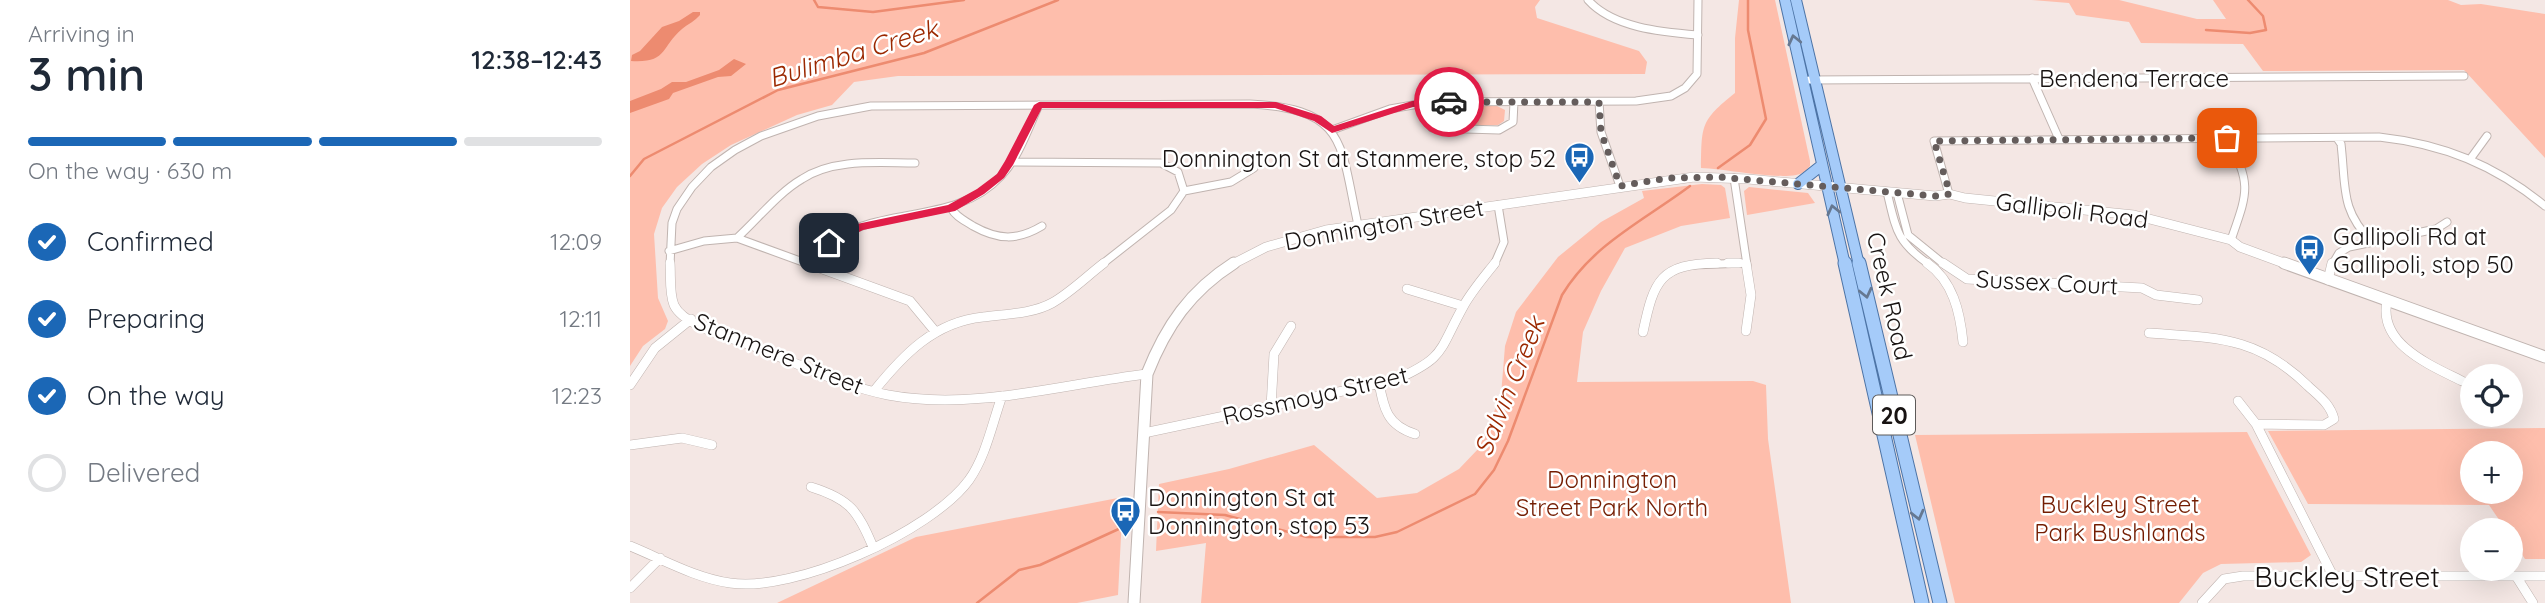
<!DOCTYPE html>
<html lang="en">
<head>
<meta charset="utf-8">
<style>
	:root { --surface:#fff; --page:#f2f2f3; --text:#1f2937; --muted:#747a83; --line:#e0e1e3; --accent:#1b67b6 }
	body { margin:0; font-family:Quicksand,sans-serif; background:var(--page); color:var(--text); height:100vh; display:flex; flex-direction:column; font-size:26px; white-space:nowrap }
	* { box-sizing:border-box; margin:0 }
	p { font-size:23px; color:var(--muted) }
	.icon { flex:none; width:38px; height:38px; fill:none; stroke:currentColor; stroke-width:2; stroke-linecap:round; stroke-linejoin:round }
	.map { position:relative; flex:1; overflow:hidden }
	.side { display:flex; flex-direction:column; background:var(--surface); width:630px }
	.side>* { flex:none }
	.controls { position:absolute; left:1830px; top:364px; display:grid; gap:14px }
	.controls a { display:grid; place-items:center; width:63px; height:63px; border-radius:50%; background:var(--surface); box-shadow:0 7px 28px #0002; font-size:35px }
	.pin { position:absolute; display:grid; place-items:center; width:60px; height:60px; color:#fff; margin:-30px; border-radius:14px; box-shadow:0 4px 10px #0006 }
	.courier { position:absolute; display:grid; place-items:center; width:70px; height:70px; margin:-35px; border:5px solid #e11d48; border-radius:50%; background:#fff; color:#222; box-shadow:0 2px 9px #0007 }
	.headline em { font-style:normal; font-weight:600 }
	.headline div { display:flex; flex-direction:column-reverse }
	.headline { display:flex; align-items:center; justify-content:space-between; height:119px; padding:0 28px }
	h1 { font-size:46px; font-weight:600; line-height:52px }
	.bar { display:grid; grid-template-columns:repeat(4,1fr); gap:10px 7px; align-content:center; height:84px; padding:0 28px }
	.bar i { height:9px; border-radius:5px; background:var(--line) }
	.bar .active { background:var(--accent) }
	.bar p { grid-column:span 4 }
	ol { padding:0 28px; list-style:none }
	li { display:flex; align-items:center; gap:21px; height:77px }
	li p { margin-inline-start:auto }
	li .icon { padding:7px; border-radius:50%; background:var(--accent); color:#fff; stroke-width:4 }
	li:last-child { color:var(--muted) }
	li i { width:38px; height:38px; border:4px solid var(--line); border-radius:50% }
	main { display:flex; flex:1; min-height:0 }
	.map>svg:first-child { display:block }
	.green { fill:#febeac; fill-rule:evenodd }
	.water { fill:#ed8b70 }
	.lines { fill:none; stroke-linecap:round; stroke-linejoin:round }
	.stream { stroke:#ed8b70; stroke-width:2.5 }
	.street-far1-casing { stroke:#c0b4b0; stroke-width:9 }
	.street-casing { stroke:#c0b4b0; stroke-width:10 }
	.secondary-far1-casing { stroke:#c0b4b0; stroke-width:10 }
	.secondary-casing { stroke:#c0b4b0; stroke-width:13 }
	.primary-far1-casing { stroke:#4d74a6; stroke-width:12 }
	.primary-casing { stroke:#4d74a6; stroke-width:15 }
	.street-far1 { stroke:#fff; stroke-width:7 }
	.street { stroke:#fff; stroke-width:9 }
	.secondary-far1 { stroke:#fff; stroke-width:9 }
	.secondary { stroke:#fff; stroke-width:11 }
	.primary-far1 { stroke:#a5cbf9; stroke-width:10 }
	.primary { stroke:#a5cbf9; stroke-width:13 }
	.oneway { stroke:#667891 }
	.route { fill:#e11d48 }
	.done { stroke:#655d5c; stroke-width:7; stroke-dasharray:0 12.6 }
	.labels { text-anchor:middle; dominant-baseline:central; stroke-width:5; stroke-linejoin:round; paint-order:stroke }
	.shield { fill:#fff; stroke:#5d5a59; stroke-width:2 }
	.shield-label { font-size:23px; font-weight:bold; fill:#181312 }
	.street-label { font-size:24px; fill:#181312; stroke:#fff }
	.poi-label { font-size:24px; fill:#181312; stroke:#fff; text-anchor:start }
	.park-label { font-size:24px; fill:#741d02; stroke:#fff }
	.water-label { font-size:26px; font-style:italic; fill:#9b2800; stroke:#fff }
	.near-street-label { font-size:28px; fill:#181312; stroke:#fff }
</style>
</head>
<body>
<main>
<section class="side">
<div class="headline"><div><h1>3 min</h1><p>Arriving in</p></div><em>12:38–12:43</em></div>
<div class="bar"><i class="active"></i><i class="active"></i><i class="active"></i><i></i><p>On the way · 630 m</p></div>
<ol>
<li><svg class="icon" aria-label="check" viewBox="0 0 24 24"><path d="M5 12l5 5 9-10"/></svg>Confirmed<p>12:09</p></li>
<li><svg class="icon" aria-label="check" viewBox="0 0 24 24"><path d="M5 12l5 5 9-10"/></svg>Preparing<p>12:11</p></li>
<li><svg class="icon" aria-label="check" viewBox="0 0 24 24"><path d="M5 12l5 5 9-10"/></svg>On the way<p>12:23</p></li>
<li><i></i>Delivered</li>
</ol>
</section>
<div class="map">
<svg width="1915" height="603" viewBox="0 0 1915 603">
	<rect width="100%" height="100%" fill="#f4e7e4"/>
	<path class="green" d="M0,0H910L905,7L907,18L1009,51L1017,62L1015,74L268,76L224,82L202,105L167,115L101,145L72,164L47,187L32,208L24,234L28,298L38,321L35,329L13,346L0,366Z
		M1109,0H1145L1180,161V166C1176,171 1172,174 1166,175C1143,179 1097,169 1071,168C1072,125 1070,121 1105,93V38Z
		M1402,0H1489L1567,19H1596L1583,0H1818L1831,5L1851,4L1915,14V158L1834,70L1633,71L1613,44L1511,43L1499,22L1446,15L1439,3Z
		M817,106H867L875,110L874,121L868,125H813L808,122L809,110Z
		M1072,184L1091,185L1095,188L1100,218L1051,226L995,248L971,291L953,332L947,382L1123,381L1136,385L1138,439L1161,603H571L576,543L526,551L529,484L599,469L684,445L747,498L787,493L829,469L849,448L871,395L875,346L886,312L928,257L971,222L1014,198L1012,191Z
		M1119,187L1178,193L1185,203L1117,215L1114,191Z
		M1915,428V559H1895L1881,538V530H1876L1859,505L1678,504L1638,431ZM1843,453H1881V492H1843Z
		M1617,432L1681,555L1671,562L1591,564L1573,573L1549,603H1325L1285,435Z
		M493,497L488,595L447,603H147L286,537Z"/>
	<path class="water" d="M63,12H70V15C65,21 58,24 52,29C30,48 38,63 1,61L2,55L10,51L32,27L49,21Z
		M104,59L116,64L101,76L88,77L43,93L39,99L0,113V101L31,89L42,82H56L89,70Z"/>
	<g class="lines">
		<path class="stream" d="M184,0L188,7L243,12L334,0
			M1576,30L1620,33L1636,30L1633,16L1618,0
			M1088,168L1120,145L1136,119L1118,30V0
			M0,176L14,159L148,90L294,53L428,0
			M528,512L595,515L677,537H745L767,532L845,494L864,470L878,441L932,295C963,244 1013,221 1060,186
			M347,603L389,570L410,565L504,522"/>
		<defs>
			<path id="street-far1" d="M958,0C983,28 1032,32 1068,35
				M1402,78L1429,139
				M1179,80L1834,76
				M800,102L799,124L802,128L869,130L883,122L884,102
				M969,102L971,132L990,186
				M702,130L760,109L800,102L1006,101L1041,96L1055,88L1067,74L1068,0
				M1597,138C1622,185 1618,191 1601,240
				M1707,138L1711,144C1716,187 1710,210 1742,242
				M1841,158L1857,136
				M380,162L531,163L548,172L554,191L541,210L471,265
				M1104,178L1117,265
				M554,191L601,182L624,168
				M1257,192C1266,229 1266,242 1300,265
				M1267,193L1278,235L1315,265
				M1319,194L1304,141L1749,137C1813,144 1865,165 1915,206
				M321,208C326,217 334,220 343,226C368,240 387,241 412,226
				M107,238C128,219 148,193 172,179C204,158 249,163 285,163
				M39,251L74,241L107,238L181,265
				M179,262C195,247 211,233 232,226C280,210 334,216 371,176C389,157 398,129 409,105
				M40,265L42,223L47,209L62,187L81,167L105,150L131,136L188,116L241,106L620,104C718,109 710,144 728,225
				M864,265L874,242L868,205
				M1063,265L1115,263
				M1702,265L1709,253L1719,247L1806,229L1817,222"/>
			<path id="street" d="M40,263C41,276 39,293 44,305C54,327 107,339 128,348C171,365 213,386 258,395C344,411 432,384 517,374
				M176,263L280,301L304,330
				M1098,263H1109
				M1297,263C1323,281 1330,312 1333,342
				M1313,263L1337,279L1512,288L1526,295L1568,300
				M1698,280L1702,263
				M777,289L833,306
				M1757,301C1748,344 1800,365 1832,381
				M1116,331L1121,295L1116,263
				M1013,332C1024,280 1030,264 1087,263
				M1519,333C1587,338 1627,336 1678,386C1690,397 1700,404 1704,419L1694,425L1626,424
				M749,383C754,409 757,425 785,434
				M0,385L25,348L61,319
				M244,391C273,355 304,322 353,317C375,314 402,314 422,303C440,293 457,276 474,263
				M1608,401L1626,424L1703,576
				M641,407L644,354L661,326
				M514,433L765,380C816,357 808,352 833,307C841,292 854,277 865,263
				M0,445L52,438L82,445
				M181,487C220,499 228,511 243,547
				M0,546C32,559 65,578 100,583C164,593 301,532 339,480C356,456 362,424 372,396
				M1886,576L1903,603
				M0,588L30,558
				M1572,603L1594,579L1613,576H1915"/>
			<path id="secondary-far1" d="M601,265L636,247L696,230L1064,177L1118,179L1305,196L1319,194L1335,198L1504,215L1601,240L1610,247L1659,265"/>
			<path id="secondary" d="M1654,263L1915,357
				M504,603L517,374C536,326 560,291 604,263"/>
			<path id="primary-far1" d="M1155,0L1215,265
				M1166,0L1229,265
				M1168,184L1192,165"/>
			<path id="primary" d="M1215,263L1292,603
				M1229,263L1310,603"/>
		</defs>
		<use href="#street-far1" class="street-far1-casing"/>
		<use href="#street" class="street-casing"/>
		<use href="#secondary-far1" class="secondary-far1-casing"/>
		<use href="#secondary" class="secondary-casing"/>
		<use href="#primary-far1" class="primary-far1-casing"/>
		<use href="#primary" class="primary-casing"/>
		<use href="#street-far1" class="street-far1"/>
		<use href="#street" class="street"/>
		<use href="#secondary-far1" class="secondary-far1"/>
		<use href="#secondary" class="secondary"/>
		<use href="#primary-far1" class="primary-far1"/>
		<use href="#primary" class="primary"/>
	</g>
	<defs><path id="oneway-chevron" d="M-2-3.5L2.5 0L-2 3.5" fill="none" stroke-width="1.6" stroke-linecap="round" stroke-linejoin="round" transform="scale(1.75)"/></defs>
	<g class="oneway">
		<use href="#oneway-chevron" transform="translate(1164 40) rotate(-103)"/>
		<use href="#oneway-chevron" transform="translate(1203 210) rotate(-103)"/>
		<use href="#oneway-chevron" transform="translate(1236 293) rotate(77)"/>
		<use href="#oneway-chevron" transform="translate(1288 515) rotate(76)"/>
	</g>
	<path class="route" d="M819,99L822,100V104L783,107L702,133L684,121L645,108H412L383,165L374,178L354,194L325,211L233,230L199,247L193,243L227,224L318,205L347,189L367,174L375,161L404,105L409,102H646L691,116L704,126L782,101Z"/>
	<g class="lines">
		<path class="done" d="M819,102H969L971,132L990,186L1038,178L1088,177L1305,196L1320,194L1304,141L1597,138"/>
	</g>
	<defs>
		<symbol id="bus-pin" viewBox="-11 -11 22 30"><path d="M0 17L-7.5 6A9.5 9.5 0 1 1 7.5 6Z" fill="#1b67b6" stroke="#fff"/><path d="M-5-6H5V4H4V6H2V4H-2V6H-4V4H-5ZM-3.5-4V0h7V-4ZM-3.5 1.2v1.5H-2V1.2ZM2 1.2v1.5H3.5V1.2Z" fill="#fff"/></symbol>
	</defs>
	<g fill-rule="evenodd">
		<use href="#bus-pin" x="932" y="140" width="35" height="47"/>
		<use href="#bus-pin" x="1662" y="232" width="35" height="47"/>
		<use href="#bus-pin" x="478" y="494" width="35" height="47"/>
	</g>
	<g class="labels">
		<rect class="shield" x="1243" y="395.5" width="42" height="39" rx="5"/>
		<g class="shield-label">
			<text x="1264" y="415">20</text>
		</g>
		<g class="street-label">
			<text x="1504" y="78">Bendena Terrace</text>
			<text transform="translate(1442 210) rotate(7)">Gallipoli Road</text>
			<text transform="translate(754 224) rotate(-10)">Donnington Street</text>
			<text transform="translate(1417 282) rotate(3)">Sussex Court</text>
			<text transform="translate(1260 296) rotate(77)">Creek Road</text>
			<text transform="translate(149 353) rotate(22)">Stanmere Street</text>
			<text transform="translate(685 395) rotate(-13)">Rossmoya Street</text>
		</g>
		<g class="poi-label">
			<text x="926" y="158" text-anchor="end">Donnington St at Stanmere, stop 52</text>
			<text x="1703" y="236">Gallipoli Rd at<tspan x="1703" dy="28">Gallipoli, stop 50</tspan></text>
			<text x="518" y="497">Donnington St at<tspan x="518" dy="28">Donnington, stop 53</tspan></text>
		</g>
		<g class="park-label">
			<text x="982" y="479">Donnington<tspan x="982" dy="28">Street Park North</tspan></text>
			<text x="1490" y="504">Buckley Street<tspan x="1490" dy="28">Park Bushlands</tspan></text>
		</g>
		<g class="water-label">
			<text transform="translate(223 53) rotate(-17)">Bulimba Creek</text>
			<text transform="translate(879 386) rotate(-68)">Salvin Creek</text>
		</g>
		<g class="near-street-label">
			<text x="1717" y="576">Buckley Street</text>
		</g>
	</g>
</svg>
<div class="controls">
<a><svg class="icon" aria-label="locate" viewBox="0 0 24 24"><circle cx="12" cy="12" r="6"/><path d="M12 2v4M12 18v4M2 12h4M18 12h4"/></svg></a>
<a>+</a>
<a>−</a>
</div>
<div class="pin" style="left:1597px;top:138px;background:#ea580c"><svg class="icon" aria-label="bag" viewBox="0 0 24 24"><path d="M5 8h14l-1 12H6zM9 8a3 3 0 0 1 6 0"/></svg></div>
<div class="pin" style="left:199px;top:243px;background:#1f2937"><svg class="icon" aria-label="home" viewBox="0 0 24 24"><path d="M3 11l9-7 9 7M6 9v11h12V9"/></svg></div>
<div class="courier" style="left:819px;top:102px"><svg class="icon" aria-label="car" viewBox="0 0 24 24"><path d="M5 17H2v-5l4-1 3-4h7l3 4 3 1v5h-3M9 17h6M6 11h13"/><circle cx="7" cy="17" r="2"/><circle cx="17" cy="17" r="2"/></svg></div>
</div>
</main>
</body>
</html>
